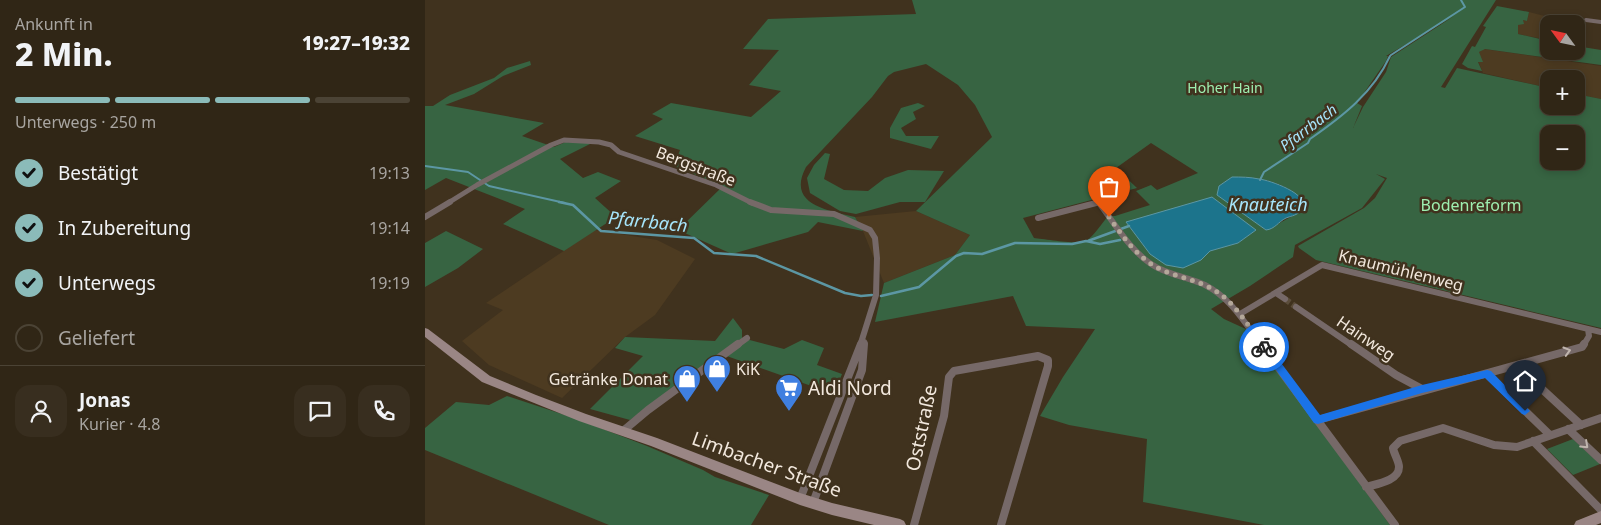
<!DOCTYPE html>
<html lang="de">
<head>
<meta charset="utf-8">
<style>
	:root { --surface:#302616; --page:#382e1f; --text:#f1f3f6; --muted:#a8a5a1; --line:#4b4335; --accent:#8bbbb9 }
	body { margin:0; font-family:"Noto Sans",sans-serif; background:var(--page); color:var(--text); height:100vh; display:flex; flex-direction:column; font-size:19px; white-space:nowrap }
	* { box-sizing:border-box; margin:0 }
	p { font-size:16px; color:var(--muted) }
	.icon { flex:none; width:28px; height:28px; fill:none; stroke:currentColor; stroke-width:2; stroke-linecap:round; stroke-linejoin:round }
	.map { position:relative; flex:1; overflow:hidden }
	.panel { display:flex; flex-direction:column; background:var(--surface); width:425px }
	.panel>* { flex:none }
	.needle { width:32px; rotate:303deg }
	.controls { position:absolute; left:1115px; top:15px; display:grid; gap:10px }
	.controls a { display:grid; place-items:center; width:45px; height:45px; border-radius:10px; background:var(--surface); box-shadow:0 2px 8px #0003,0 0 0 1px var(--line); font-size:25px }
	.pin { position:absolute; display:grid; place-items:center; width:42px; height:42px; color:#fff; margin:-51px -21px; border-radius:50% 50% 50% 0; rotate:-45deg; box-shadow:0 0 5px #0007 }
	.pin .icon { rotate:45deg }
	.courier { position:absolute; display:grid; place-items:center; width:50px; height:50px; margin:-25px; border:4px solid #1a73e8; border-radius:50%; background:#fff; color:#222; box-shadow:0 1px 6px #0007 }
	.head em { font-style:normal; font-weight:800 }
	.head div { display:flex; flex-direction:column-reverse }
	.head { display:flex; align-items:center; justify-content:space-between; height:85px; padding:0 15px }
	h1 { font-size:32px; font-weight:800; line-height:38px }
	.bar { display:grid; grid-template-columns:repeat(4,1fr); gap:8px 5px; align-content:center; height:60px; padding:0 15px }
	.bar i { height:6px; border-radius:4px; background:var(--line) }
	.bar .selected { background:var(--accent) }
	.bar p { grid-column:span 4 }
	.line { display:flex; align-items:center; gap:12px; padding:0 15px; border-top:1px solid var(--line) }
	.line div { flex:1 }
	.round { display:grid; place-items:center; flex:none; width:52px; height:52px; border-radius:15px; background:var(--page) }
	ol { padding:0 15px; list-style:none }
	li { display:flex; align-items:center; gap:15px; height:55px }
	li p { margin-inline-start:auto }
	li .icon { padding:5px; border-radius:50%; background:var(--accent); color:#111; stroke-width:4 }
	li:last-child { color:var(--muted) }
	li i { width:28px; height:28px; border:2px solid var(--line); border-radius:50% }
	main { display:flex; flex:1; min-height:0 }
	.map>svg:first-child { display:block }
	.built { fill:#4d3b21 }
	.green { fill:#376442; fill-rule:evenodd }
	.water { fill:#1c748c; stroke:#5c97a4 }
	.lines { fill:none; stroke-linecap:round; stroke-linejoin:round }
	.stream-far1 { stroke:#5c97a4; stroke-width:2 }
	.stream { stroke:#5c97a4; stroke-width:2.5 }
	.street-tunnel { stroke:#5b4d3b; stroke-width:6; stroke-dasharray:6 3; stroke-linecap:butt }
	.street-far3 { stroke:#766968; stroke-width:4 }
	.street-far2 { stroke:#766968; stroke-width:5 }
	.street-far1 { stroke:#766968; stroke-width:6 }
	.street { stroke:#766968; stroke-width:8 }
	.secondary { fill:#9a8685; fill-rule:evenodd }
	.oneway { stroke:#c0b5ae }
	.route { fill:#1a73e8 }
	.done { stroke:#b4a89a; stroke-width:5; stroke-dasharray:0 9 }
	.labels { text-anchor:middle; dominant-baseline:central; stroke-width:5; stroke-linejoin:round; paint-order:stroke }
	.far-park-label { font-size:14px; fill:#9eefb0; stroke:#40321e }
	.far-water-label { font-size:15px; font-style:italic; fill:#a6e5fb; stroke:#40321e }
	.street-label { font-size:16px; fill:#f2e8dd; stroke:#40321e }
	.park-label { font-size:16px; fill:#9eefb0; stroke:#40321e }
	.poi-label { font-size:16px; fill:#f2e8dd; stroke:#40321e; text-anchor:start }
	.water-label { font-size:18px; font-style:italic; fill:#a6e5fb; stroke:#40321e }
	.near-poi-label { font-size:19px; fill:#f2e8dd; stroke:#40321e; text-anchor:start }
	.near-street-label { font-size:19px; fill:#f2e8dd; stroke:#40321e }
</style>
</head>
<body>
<main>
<section class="panel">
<div class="head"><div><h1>2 Min.</h1><p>Ankunft in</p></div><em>19:27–19:32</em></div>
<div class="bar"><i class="selected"></i><i class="selected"></i><i class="selected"></i><i></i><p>Unterwegs · 250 m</p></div>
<ol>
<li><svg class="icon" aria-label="check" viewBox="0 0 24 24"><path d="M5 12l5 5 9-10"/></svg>Bestätigt<p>19:13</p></li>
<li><svg class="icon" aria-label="check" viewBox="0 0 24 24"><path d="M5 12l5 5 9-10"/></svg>In Zubereitung<p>19:14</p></li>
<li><svg class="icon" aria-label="check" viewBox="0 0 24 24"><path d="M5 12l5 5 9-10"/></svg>Unterwegs<p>19:19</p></li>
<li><i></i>Geliefert</li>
</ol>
<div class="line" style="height:90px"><a class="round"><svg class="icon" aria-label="person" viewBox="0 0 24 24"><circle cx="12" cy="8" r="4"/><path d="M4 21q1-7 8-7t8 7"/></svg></a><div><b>Jonas</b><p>Kurier · 4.8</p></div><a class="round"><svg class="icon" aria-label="chat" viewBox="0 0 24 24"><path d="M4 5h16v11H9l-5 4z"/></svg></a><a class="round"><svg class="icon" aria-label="phone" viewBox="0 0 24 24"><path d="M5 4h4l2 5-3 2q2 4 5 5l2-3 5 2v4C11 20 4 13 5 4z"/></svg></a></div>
</section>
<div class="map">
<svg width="1176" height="525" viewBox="0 0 1176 525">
	<rect width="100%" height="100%" fill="#40321e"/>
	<path class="built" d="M1104,12L1135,20V24H1124V40L1093,34V25L1098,20L1102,21Z
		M1059,49L1176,66V99L1151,94V79H1124V88L1058,73L1053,61L1054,52Z
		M491,211L545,235L530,255L459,283L438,231L430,217Z
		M170,230L232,240L270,259L230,315L200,337L137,398L64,365L37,341L78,310L61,303Z"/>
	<path class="green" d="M487,0H1071L1016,87L1020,88L1032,68L1124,88V106H1151V94L1176,99V328L891,260L874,248L873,246L939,208L950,198L962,178L951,174L960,179L937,208L870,245L868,257L825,286L786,309L799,319L823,330L965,525H839L718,502L722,439L644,425L615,416L638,377L670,329L601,326L588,296L450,322L459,283L530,255L545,235L491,211L567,137L550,105L533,85L501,64L469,72L463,76L447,97L381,167C361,205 403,210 430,217L438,231L393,222L383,232L307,254L253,230L298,186L249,166L255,150L210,136L238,119L227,114L246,103L326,117L356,91L324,85L354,50L318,49L343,19L491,14ZM1029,16L966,57L961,72L938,107L928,128L937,106L932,103L961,61L963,56H961ZM1124,134H1151V161H1124ZM726,143L773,173L732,190L726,185L711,191L725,205L690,216H683C677,223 669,236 661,241C654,245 619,239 609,238L598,218L712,188L691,168ZM807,177C830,177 855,180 873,196C876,199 880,204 877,209C875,213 847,227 841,230L811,208L794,186ZM701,222L831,230L813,243L785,251L776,260L725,254Z
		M1072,6L1104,12L1102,21L1098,20L1099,24L1093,25V34L1124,41V51H1151V46L1176,50V65L1060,49L1054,52L1058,62H1053L1057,71L1043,68L1037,64L1047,46L1050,47L1061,27L1058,26Z
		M105,61L106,65L78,76L49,94L20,105L119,123L97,136L129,147L143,141L167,143L135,159L158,178L173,172L196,181L170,198L191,217L139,251L78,224L100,209L21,178L0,190V106H8L25,95L69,78L82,68Z
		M493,103L500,106L488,112L491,119L476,128L481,136H514L506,149L465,138V128L476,108Z
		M400,153L405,154L399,179L419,190L443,191L460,178L483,170L519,171L500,202H475L431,214L415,211L385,193L382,178L389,165Z
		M21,231L58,249L33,268L0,287V243Z
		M308,318L317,330V338L359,349L377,340L399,348L392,365L417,374L409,394L296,354L205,420L165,409L218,356L190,348L200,337L290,341Z
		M82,396L152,419L222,446L278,470L290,477L344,495L326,525H184L0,450V428L31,402L64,405Z
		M1148,439L1175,464L1148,475L1122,449Z"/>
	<path class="water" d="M807,177C816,177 825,177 834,179C844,180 886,194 877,209C874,215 866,216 861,218C853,222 850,229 841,230L792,195L794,186Z
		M787,197L831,230L813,243L785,251L776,260L758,268L741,265L725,254L701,222Z"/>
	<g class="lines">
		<path class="stream-far1" d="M966,55L1040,7L1036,0
			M0,166L43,172L64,186L140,203
			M835,180L839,172L883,143L885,139C918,116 948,93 965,56"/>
		<path class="stream" d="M134,202L148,205L176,231L269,238L289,253L331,256L420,293L436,296L447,295
			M663,241L704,226
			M456,296L494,287L531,256L539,253L557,254L590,243L647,244L661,241L675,244L695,240"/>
		<path class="street-tunnel" d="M860,299L871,307"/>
		<path class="street-far3" d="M1161,20L1176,22"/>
		<path class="street-far2" d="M23,203L52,185L126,145L139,140L174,142L186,145L194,152L291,185L327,203
			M673,203L677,198L700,190"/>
		<path class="street-far1" d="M325,202L346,210L409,214L445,230L450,238L452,258L451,295L435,346
			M674,203C690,224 704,249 726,264C742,275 763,277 780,285C806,298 820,323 837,346
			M0,217L25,202
			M613,218L675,202
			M851,293L860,299
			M871,307L928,346
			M815,314L897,265L1176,332
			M311,346L322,338
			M439,346V342
			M1158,346L1164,336L1163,329"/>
		<path class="street" d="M836,344L970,525
			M926,344L971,375L997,389
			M1092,366L1156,425
			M1062,374L1125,435
			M893,420L1157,347L1159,344
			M1143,429L1176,460
			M198,431L223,410L313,344
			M1108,441L1176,510
			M941,487C951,484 974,481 974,467C974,461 969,454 968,448L975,441L1018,428L1069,445L1092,447L1176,418
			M375,499L436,344
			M388,503L437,370L439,344
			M489,525L519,416L524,377L529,371L613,356L623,360V366L576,525"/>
		<path class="secondary" d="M0,328L3,329L65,376L111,395L161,414L232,438L375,493L407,503L475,519L479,521L481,525H449L407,515L375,505L226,446L154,421L57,382L0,337Z
			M1176,511V523L1171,525H1149L1151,521Z"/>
	</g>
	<defs><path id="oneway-chevron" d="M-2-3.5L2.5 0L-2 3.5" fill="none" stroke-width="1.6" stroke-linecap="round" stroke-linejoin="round" transform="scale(1.25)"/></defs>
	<g class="oneway">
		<use href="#oneway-chevron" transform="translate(1142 351) rotate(-16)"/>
		<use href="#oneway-chevron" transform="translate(1160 445) rotate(43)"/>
	</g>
	<path class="route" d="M839,343L842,344L895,415L997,385L1062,370L1066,371L1105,411L1100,415L1097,414L1060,378L997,393L893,424L889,423L836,349V344Z"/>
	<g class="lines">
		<path class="done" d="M684,217C699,238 716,263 742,272C760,279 779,282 795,294C813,307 825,329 839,347"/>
	</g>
	<defs>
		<symbol id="shop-pin" viewBox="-11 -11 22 30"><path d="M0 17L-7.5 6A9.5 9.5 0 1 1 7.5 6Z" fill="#3f7fe0" stroke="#40321e"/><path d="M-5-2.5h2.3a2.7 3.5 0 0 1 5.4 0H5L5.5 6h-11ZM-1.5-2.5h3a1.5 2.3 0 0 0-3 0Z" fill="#fff"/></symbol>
		<symbol id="supermarket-pin" viewBox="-11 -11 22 30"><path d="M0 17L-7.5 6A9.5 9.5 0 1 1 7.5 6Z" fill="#3f7fe0" stroke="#40321e"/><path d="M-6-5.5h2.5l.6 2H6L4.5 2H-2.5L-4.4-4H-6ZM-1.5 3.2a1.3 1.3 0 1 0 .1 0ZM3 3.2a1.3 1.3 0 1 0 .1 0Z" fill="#fff"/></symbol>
	</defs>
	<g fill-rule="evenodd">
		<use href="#shop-pin" x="276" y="353" width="32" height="43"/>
		<use href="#shop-pin" x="246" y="363" width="32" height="43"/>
		<use href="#supermarket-pin" x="348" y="372" width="32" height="43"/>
	</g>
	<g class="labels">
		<g class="far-park-label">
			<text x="800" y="87">Hoher Hain</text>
		</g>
		<g class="far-water-label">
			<text transform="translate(883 127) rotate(-37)">Pfarrbach</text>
		</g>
		<g class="street-label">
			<text transform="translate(271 166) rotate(21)">Bergstraße</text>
			<text transform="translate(976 270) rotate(14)">Knaumühlenweg</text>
			<text transform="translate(941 338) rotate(34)">Hainweg</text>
		</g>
		<g class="park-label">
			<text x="1046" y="205">Bodenreform</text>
		</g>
		<g class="poi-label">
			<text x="311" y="369">KiK</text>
			<text x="243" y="379" text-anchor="end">Getränke Donat</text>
		</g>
		<g class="water-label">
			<text x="843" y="204">Knauteich</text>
			<text transform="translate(223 221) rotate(6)">Pfarrbach</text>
		</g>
		<g class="near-poi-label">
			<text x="383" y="388">Aldi Nord</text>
		</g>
		<g class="near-street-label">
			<text transform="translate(496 428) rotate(-78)">Oststraße</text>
			<text transform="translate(342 464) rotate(20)">Limbacher Straße</text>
		</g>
	</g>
</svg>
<div class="controls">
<a><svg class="needle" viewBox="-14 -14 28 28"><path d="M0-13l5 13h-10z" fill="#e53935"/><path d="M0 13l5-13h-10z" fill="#a8a5a1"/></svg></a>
<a>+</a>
<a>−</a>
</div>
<div class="pin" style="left:684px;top:217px;background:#ea580c"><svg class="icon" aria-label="bag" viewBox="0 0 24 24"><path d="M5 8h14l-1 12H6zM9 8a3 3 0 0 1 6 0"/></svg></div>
<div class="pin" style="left:1100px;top:411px;background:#1f2937"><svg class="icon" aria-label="home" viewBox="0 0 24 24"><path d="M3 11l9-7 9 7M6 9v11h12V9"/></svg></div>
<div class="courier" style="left:839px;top:347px"><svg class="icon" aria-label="bike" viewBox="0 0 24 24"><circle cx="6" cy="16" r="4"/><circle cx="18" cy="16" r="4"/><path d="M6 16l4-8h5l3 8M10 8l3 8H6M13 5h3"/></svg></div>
</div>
</main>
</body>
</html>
